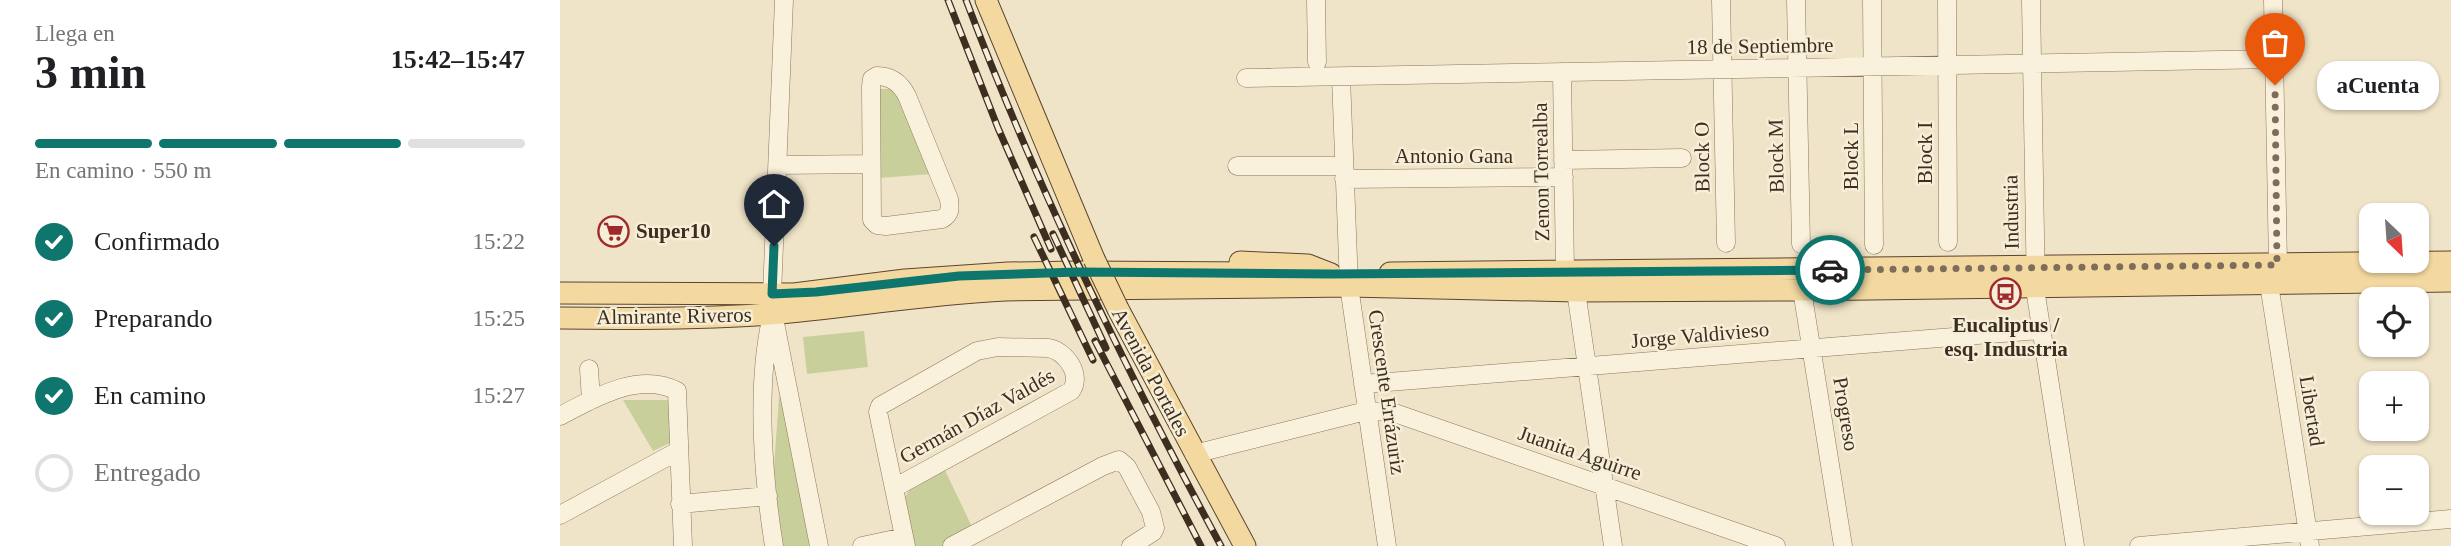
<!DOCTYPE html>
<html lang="es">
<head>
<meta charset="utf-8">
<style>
	:root { --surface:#fff; --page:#f6f6f6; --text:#202124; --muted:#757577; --line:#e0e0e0; --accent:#0f766e }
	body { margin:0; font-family:"Times New Roman",serif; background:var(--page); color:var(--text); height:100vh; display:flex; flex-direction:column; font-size:26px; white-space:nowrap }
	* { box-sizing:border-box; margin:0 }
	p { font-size:23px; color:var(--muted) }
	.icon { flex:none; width:38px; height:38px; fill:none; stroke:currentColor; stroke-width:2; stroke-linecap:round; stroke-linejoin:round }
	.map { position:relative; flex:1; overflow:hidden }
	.drawer { display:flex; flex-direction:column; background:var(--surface); width:560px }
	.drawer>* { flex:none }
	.needle { width:46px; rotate:155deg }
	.controls { position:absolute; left:1799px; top:203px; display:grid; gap:14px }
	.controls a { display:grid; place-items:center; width:70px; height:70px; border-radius:14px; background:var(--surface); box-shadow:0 2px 5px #0004; font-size:35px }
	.pin { position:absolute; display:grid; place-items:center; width:60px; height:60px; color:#fff; margin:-72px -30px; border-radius:50% 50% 50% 0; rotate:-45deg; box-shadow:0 0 7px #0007 }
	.pin .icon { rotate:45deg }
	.courier { position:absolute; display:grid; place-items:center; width:70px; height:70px; margin:-35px; border:5px solid #0f766e; border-radius:50%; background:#fff; color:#222; box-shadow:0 2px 9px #0007 }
	.bubble { position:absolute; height:49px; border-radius:21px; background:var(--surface); box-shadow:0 2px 5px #0004; font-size:23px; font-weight:700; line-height:49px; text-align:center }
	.overview em { font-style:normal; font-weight:700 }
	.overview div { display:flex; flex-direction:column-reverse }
	.overview { display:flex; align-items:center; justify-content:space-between; height:119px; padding:0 35px }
	h1 { font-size:46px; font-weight:700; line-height:52px }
	.bar { display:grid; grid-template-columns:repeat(4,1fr); gap:10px 7px; align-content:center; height:84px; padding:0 35px }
	.bar i { height:9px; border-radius:5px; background:var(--line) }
	.bar .current { background:var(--accent) }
	.bar p { grid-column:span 4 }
	ol { padding:0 35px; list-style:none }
	li { display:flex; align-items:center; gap:21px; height:77px }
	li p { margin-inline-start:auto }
	li .icon { padding:7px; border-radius:50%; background:var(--accent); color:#fff; stroke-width:4 }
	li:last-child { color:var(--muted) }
	li i { width:38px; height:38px; border:4px solid var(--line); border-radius:50% }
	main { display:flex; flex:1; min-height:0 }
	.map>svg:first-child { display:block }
	.green { fill:#c9cf9b }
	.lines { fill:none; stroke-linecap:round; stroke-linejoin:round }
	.minor-casing { stroke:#8d765c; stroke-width:19 }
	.major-casing { stroke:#5b4430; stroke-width:23 }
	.minor { stroke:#faf1dc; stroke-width:18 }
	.major { stroke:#f3d9a0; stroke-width:21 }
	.rail-casing { stroke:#3d2e20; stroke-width:7 }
	.rail { stroke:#f7eed8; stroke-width:4.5; stroke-dasharray:13; stroke-linecap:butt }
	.major-bridge-casing { stroke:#5b4430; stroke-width:23; stroke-linecap:butt }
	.major-bridge { stroke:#f3d9a0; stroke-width:21 }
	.done { stroke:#7c6e5b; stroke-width:7; stroke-dasharray:0 12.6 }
	.route { stroke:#0f766e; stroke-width:9 }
	.labels { text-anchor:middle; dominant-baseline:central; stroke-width:5; stroke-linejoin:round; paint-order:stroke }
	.street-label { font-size:21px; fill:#3d2e20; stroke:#f7eed8 }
	.poi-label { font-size:21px; font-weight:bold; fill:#3d2e20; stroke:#f7eed8; text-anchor:start }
</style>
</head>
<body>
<main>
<section class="drawer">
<div class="overview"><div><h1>3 min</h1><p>Llega en</p></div><em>15:42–15:47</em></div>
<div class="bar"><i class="current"></i><i class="current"></i><i class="current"></i><i></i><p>En camino · 550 m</p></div>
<ol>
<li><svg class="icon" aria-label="check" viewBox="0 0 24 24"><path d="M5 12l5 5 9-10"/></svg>Confirmado<p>15:22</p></li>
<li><svg class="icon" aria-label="check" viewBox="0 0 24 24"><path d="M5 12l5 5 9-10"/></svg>Preparando<p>15:25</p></li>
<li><svg class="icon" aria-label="check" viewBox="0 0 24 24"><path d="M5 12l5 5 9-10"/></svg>En camino<p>15:27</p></li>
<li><i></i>Entregado</li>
</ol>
</section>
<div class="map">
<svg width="1891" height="546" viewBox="0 0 1891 546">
	<rect width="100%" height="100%" fill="#f0e4c8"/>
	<path class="green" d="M319,89H334L372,174L319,178Z
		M304,331L308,367L247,374L243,337Z
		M227,396L257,546H220L213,481L219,397Z
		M63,400H112L114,441L93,451Z
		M383,466L414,531L387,546H355L344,499L352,485Z"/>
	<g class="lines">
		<defs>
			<path id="minor" d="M224,0L212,294L213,313L259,546
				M756,0L757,62
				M1161,0L1166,243
				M1236,0L1241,244
				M1312,0L1314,245
				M1387,0L1388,242
				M1471,0L1476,295L1515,546
				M1713,0L1718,265
				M1002,72L1005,272
				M317,76C332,76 341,84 347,96L389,199C390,208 391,214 382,219L326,226L317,225L312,220L311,86L312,79Z
				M781,77L789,286L827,546
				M686,78L1714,59
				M1003,160L1122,158
				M218,165L311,164
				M677,166H784
				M784,179L1004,177
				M1709,284L1750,546
				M1242,290L1283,546
				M1016,291L1053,546
				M211,320C196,388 203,477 214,546
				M29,369L31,400
				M803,384L1481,330
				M0,416C34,398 79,371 117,391L123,546
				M634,454L806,411L832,412L1216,546
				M334,488L511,391C523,375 505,350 488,348L438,347L417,351L320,406L318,412L346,546
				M120,504L208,496
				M0,515L118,451
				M302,546L344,537
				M392,546L543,466L559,460L567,467L591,512L595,528L593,532L571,546
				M1579,546L1891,519"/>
			<path id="major" d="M426,0L534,259
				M680,262L748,265L771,274
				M830,273L1891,262
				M0,293L234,294L345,280L448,273L518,272L700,273
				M558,309L685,546
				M0,318C70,319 140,319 210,314C288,307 366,294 445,290L789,286L1016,291L1237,290L1891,281"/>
		</defs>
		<use href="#minor" class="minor-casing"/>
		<use href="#major" class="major-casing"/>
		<use href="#minor" class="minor"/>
		<use href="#major" class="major"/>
		<defs>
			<path id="rail" d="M388,0L438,128L491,249
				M406,0C477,188 565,369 661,546
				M493,234L546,348
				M474,237L533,360
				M535,341L641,546"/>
		</defs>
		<use href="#rail" class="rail-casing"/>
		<use href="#rail" class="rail"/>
		<defs>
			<path id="major-bridge" d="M534,259L558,309"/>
		</defs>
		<use href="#major-bridge" class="major-bridge-casing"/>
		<use href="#major-bridge" class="major-bridge"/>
	</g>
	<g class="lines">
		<path class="done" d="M1270,270L1717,265L1715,85"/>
		<path class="route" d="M214,246L212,294L256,292L399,276L518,272L771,274L1270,270"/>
	</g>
	<defs>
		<symbol id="supermarket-ring" viewBox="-11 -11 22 22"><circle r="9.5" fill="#f7eed8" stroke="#9e2a2b" stroke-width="1.5"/><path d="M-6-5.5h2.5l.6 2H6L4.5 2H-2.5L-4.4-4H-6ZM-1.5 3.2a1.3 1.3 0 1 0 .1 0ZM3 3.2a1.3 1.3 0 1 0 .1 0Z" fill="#9e2a2b"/></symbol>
		<symbol id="bus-ring" viewBox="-11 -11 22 22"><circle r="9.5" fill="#f7eed8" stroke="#9e2a2b" stroke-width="1.5"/><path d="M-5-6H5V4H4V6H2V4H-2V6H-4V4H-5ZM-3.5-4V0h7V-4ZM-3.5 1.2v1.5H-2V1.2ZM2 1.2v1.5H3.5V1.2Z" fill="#9e2a2b"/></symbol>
	</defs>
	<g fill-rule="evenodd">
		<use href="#supermarket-ring" x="36" y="214" width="35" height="35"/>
		<use href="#bus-ring" x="1428" y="276" width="35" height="35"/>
	</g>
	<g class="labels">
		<g class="street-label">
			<text transform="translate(1200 46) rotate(-1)">18 de Septiembre</text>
			<text transform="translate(1365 153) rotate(-90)">Block I</text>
			<text x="894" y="156">Antonio Gana</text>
			<text transform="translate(1216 156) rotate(-91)">Block M</text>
			<text transform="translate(1291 156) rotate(-90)">Block L</text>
			<text transform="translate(1142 157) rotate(-91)">Block O</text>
			<text transform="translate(981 172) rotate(-91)">Zenon Torrealba</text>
			<text transform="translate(1451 212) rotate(-91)">Industria</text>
			<text transform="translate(114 316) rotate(-1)">Almirante Riveros</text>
			<text transform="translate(1140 335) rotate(-5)">Jorge Valdivieso</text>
			<text transform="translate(591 372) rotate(62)">Avenida Portales</text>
			<text transform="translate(827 392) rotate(82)">Crescente Errázuriz</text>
			<text transform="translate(1752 411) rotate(81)">Libertad</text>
			<text transform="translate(1286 414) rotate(81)">Progreso</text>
			<text transform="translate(417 416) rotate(-29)">Germán Díaz Valdés</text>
			<text transform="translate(1020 453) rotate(19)">Juanita Aguirre</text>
		</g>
		<g class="poi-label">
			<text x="76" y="231">Super10</text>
			<text x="1446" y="325" text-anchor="middle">Eucaliptus /<tspan x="1446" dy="24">esq. Industria</tspan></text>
		</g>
	</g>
</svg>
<div class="controls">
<a><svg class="needle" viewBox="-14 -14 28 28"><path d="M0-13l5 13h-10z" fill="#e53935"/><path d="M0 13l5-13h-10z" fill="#757577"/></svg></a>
<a><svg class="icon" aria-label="locate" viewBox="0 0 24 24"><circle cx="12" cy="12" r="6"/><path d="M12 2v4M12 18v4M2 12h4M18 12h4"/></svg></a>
<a>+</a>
<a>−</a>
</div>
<div class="pin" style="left:1715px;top:85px;background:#ea580c"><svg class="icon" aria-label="bag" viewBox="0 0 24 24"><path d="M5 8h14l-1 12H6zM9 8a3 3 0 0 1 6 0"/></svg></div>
<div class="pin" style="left:214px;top:246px;background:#1f2937"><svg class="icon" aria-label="home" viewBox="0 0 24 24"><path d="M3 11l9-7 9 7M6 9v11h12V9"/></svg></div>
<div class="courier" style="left:1270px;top:270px"><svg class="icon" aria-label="car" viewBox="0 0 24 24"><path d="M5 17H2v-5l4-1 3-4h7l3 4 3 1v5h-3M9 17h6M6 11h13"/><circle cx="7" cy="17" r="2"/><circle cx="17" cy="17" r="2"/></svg></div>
<div class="bubble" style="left:1757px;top:61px;width:122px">aCuenta</div>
</div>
</main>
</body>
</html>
